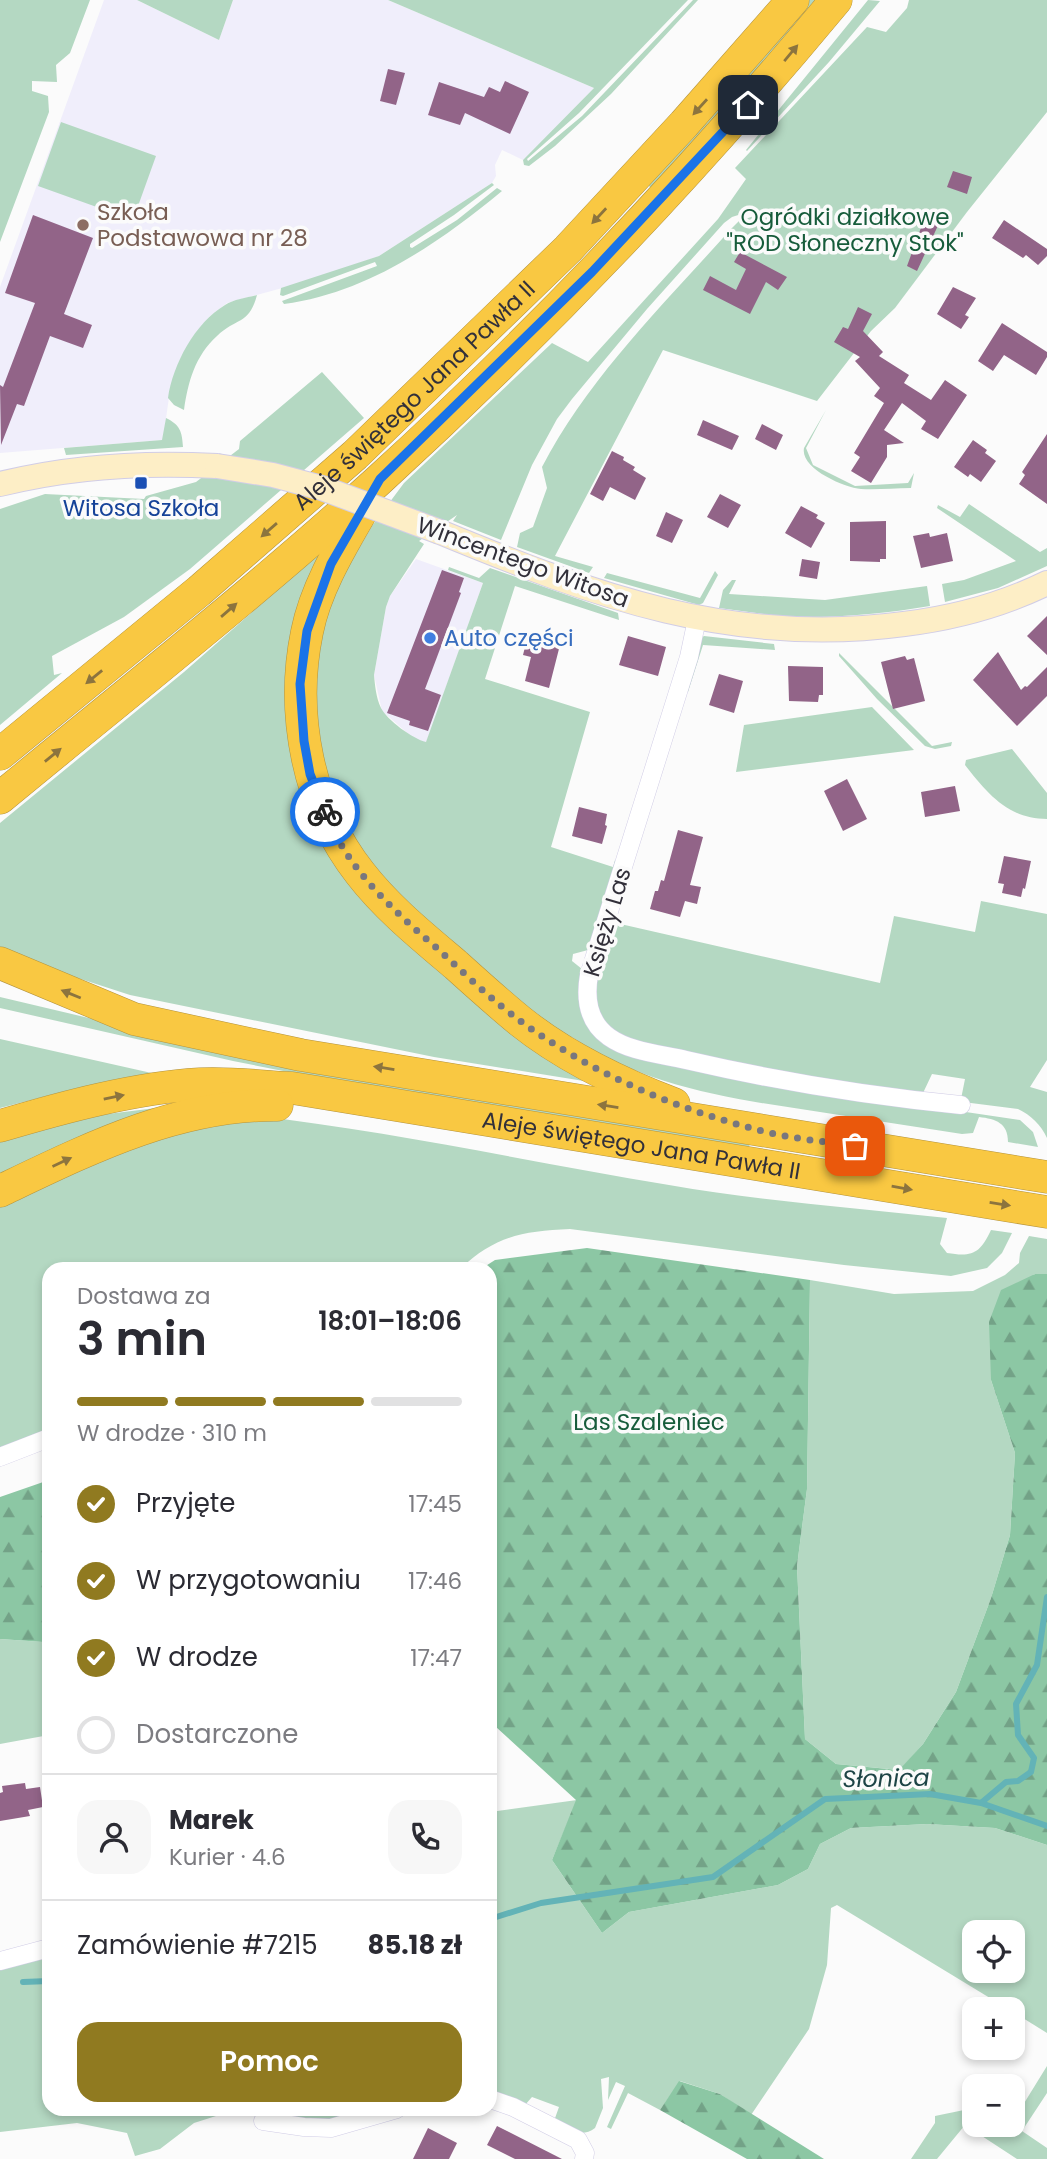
<!DOCTYPE html>
<html lang="pl">
<head>
<meta charset="utf-8">
<style>
	:root { --surface:#fff; --page:#f7f7f7; --text:#2b2b33; --muted:#7c7c81; --line:#e1e1e2; --accent:#907a20 }
	body { margin:0; font-family:Poppins,sans-serif; background:var(--page); color:var(--text); height:100vh; display:flex; flex-direction:column; font-size:26px; white-space:nowrap }
	* { box-sizing:border-box; margin:0 }
	p { font-size:23px; color:var(--muted) }
	.icon { flex:none; width:38px; height:38px; fill:none; stroke:currentColor; stroke-width:2; stroke-linecap:round; stroke-linejoin:round }
	.map { position:relative; flex:1; overflow:hidden }
	.drawer { position:absolute; left:42px; top:1262px; width:455px; height:854px; display:flex; flex-direction:column; background:var(--surface); border-radius:21px; box-shadow:0 4px 10px #0003 }
	.drawer>* { flex:none }
	.controls { position:absolute; left:962px; top:1920px; display:grid; gap:14px }
	.controls a { display:grid; place-items:center; width:63px; height:63px; border-radius:14px; background:var(--surface); box-shadow:0 4px 10px #0003; font-size:35px }
	.pin { position:absolute; display:grid; place-items:center; width:60px; height:60px; color:#fff; margin:-30px; border-radius:14px; box-shadow:0 4px 10px #0006 }
	.courier { position:absolute; display:grid; place-items:center; width:70px; height:70px; margin:-35px; border:5px solid #1a73e8; border-radius:50%; background:#fff; color:#222; box-shadow:0 2px 9px #0007 }
	.headline em { font-style:normal; font-weight:600 }
	.headline div { display:flex; flex-direction:column-reverse }
	.headline { display:flex; align-items:center; justify-content:space-between; height:119px; padding:0 35px }
	h1 { font-size:46px; font-weight:600; line-height:52px }
	.bar { display:grid; grid-template-columns:repeat(4,1fr); gap:10px 7px; align-content:center; height:84px; padding:0 35px }
	.bar i { height:9px; border-radius:5px; background:var(--line) }
	.bar .current { background:var(--accent) }
	.bar p { grid-column:span 4 }
	.line { display:flex; align-items:center; gap:18px; padding:0 35px; border-top:2px solid var(--line) }
	.line div { flex:1 }
	.round { display:grid; place-items:center; flex:none; width:74px; height:74px; border-radius:21px; background:var(--page) }
	ol { padding:0 35px; list-style:none }
	li { display:flex; align-items:center; gap:21px; height:77px }
	li p { margin-inline-start:auto }
	li .icon { padding:7px; border-radius:50%; background:var(--accent); color:#fff; stroke-width:4 }
	li:last-child { color:var(--muted) }
	li i { width:38px; height:38px; border:4px solid var(--line); border-radius:50% }
	.button { display:flex; gap:14px; margin-top:auto; padding:14px 35px }
	.button a { flex:1; height:80px; border-radius:21px; background:var(--accent); color:#fff; font-size:28px; font-weight:600; line-height:80px; text-align:center }
	.map>svg:first-child { display:block }
	.built { fill:#f0eefb }
	.green { fill:#b4d8c2; fill-rule:evenodd }
	.forest { fill:url(#forest-firs) }
	.lines { fill:none; stroke-linecap:round; stroke-linejoin:round }
	.stream { stroke:#63b3b7; stroke-width:6 }
	.building { fill:#926488 }
	.street-casing { stroke:#d1cde6; stroke-width:19 }
	.secondary-casing { stroke:#d1cde6; stroke-width:26 }
	.highway-casing { stroke:#b3933f; stroke-width:33 }
	.street { stroke:#fff; stroke-width:18 }
	.secondary { stroke:#fdeec6; stroke-width:24 }
	.highway { stroke:#f9c842; stroke-width:32 }
	.secondary-bridge-casing { stroke:#d1cde6; stroke-width:26; stroke-linecap:butt }
	.secondary-bridge { stroke:#fdeec6; stroke-width:24 }
	.oneway { fill:#8c743e }
	.done { stroke:#78777e; stroke-width:7; stroke-dasharray:0 12.6 }
	.route { stroke:#1a73e8; stroke-width:9 }
	.education-dot { fill:#8d6e63; stroke:#fbfbfb; stroke-width:2.5 }
	.transit-dot { fill:#1a4fb4; stroke:#fbfbfb; stroke-width:2.5 }
	.shop-dot { fill:#3f7fe0; stroke:#fbfbfb; stroke-width:2.5 }
	.labels { text-anchor:middle; dominant-baseline:central; stroke-width:7; stroke-linejoin:round; paint-order:stroke }
	.education-label { font-size:23px; fill:#785e54; stroke:#fbfbfb; text-anchor:start }
	.park-label { font-size:23px; fill:#175c3b; stroke:#fbfbfb }
	.street-label { font-size:23px; fill:#32303a; stroke:#fbfbfb }
	.transit-label { font-size:23px; fill:#164399; stroke:#fbfbfb }
	.shop-label { font-size:23px; fill:#366cbe; stroke:#fbfbfb; text-anchor:start }
	.water-label { font-size:24px; font-style:italic; fill:#1d4446; stroke:#fbfbfb }
</style>
</head>
<body>
<div class="map">
<svg width="1047" height="2159" viewBox="0 0 1047 2159">
	<defs>
		<pattern id="forest-firs" width="22" height="20" patternUnits="userSpaceOnUse" patternTransform="scale(1.75)"><rect width="22" height="20" fill="#8cc7a4"/><path d="M5 1l3.5 6h-7zM16 11l3.5 6h-7z" fill="#73a287"/></pattern>
	</defs>
	<rect width="100%" height="100%" fill="#fbfbfb"/>
	<path class="built" d="M104,0H137L219,40L233,0H388L594,88L523,160L502,150L495,165L496,176L492,183L379,256L308,281L227,303L209,317L192,338L181,358L170,390L163,440L0,453V287Z
		M416,559L483,583L426,743L413,738L382,711L374,675L386,607L390,596Z"/>
	<path class="green" d="M0,0H90L70,53L56,65L57,82L32,81V91L48,96L49,112L0,242Z
		M137,0H233L219,40Z
		M388,0H688L579,113L527,159L528,161L582,116L693,0H698L611,94L555,146L529,166L524,165L523,160L594,88Z
		M809,0H821L652,189L649,186L648,181Z
		M868,0L880,1L829,62L747,151L746,150Z
		M909,0H1047V112L967,212L895,308L871,331L817,401L663,350L555,556L593,567L589,573L517,547L520,533L533,527L547,488L542,467C589,377 664,304 731,229L739,221L754,216V210L732,217L724,223L647,309L572,399L557,419L532,465L501,540L453,521L457,515L419,541L424,544L390,596L386,607L374,675C375,685 376,698 381,708C387,720 413,739 426,742L483,583L448,570L449,567L479,578L490,568L618,613L619,620L515,586L485,679L590,712L551,847L613,867L615,860L619,866L588,950L573,954L572,961L582,969L580,980L601,1038L959,1111L1020,1120L1033,1132L1038,1147L1008,1142C1008,1123 996,1119 979,1117L973,1133L962,1134C915,1127 867,1119 820,1112C733,1099 645,1087 572,1037L566,1043L375,875L331,794L315,718L317,653L333,593L372,526L404,483L552,343L588,362L718,219L746,179L735,168L867,27L886,32L907,8Z
		M61,122L156,156L133,220L38,186Z
		M492,183L494,185L454,215L410,244V247L412,248L457,220L497,188L502,191C439,243 367,293 284,304L282,301L377,266L375,262L283,296L280,295L281,288L379,256Z
		M257,295C249,325 237,317 217,336C195,356 188,382 184,410L174,405L168,398C173,364 195,323 225,305C234,299 247,298 257,295Z
		M322,372L364,418L190,569L124,617L52,656L54,675L62,673L0,725V509L45,494L144,499L146,496L196,482L239,449L240,441Z
		M826,410L806,448L813,465L855,486L908,483L914,473L911,488C894,488 877,490 861,489C843,487 800,468 804,448Z
		M166,418C180,425 182,431 183,447L66,455L64,448L162,440Z
		M969,504L1040,552L1047,548V566L998,588L945,602L942,584L964,580L1016,561L937,508L938,505L960,517Z
		M332,542L295,632L332,849L590,1082L434,1057L130,995L53,970L0,948V823L184,672Z
		M715,571L718,575L703,603L699,605L604,578L607,573L700,598Z
		M732,580H736L729,594L825,600L927,586L930,606C882,614 832,619 784,616C762,614 741,611 719,608L723,590Z
		M704,636L774,644L775,650L703,645L688,692L686,690L701,638Z
		M839,653L932,746L952,742L951,746L935,749L925,746L877,699L839,656Z
		M872,707L914,750L736,772L744,725Z
		M1012,749L1047,793V819C1008,819 987,793 965,765L966,760Z
		M981,901L1047,914V1060L1030,1087L1047,1092V1138C1041,1125 1031,1115 1018,1109L963,1102L961,1099L965,1079L932,1074L923,1093L787,1077L625,1038C619,1034 612,1030 607,1025C581,1000 601,959 610,930L616,923L880,983L894,916L975,932Z
		M0,997L224,1050L750,1142L748,1153L471,1108L233,1061L0,1008Z
		M0,1039L156,1074L78,1088L0,1108Z
		M156,1108L100,1130L0,1177V1140L67,1119Z
		M246,1115C388,1130 528,1162 669,1185C761,1201 855,1208 947,1218L940,1244L947,1253C972,1257 980,1254 991,1230L1012,1233L1002,1253L987,1268L951,1276L844,1265L570,1229C523,1231 495,1236 460,1269H49V1431L0,1450V1200L109,1148Z
		M1029,1236L1047,1239V1274H1034L991,1380L1015,1453L1010,1535L991,1598L956,1692L923,1744L900,1770L836,1764L805,1739L797,1566L807,1489L810,1280L894,1294L973,1291L1005,1275L1019,1263L1020,1253Z
		M0,1639L43,1642L49,1648V1735L0,1744Z
		M577,1800L552,1860L602,1933L629,1912L778,1885L808,1869L820,1844L851,1828L927,1824L995,1828L1047,1845V2033L1013,2012V2009H1008L837,1905L831,1908L827,1965L809,2029L751,2115L720,2094L680,2081L660,2110L628,2093L611,2129L607,2127L625,2086L616,2082L608,2100L609,2077L601,2079L603,2108L595,2128C581,2139 567,2129 554,2121L559,2107L532,2097L525,2105L490,2093V1812ZM975,1932H1013V1970H975Z
		M49,1954V2109H375L330,2122L249,2113L216,2116L194,2123L160,2149L135,2156L127,2133L77,2123L0,2132V1969Z
		M1047,2066V2093L1022,2131L1047,2148V2159H1017L965,2125L937,2159H911L935,2123V2116L964,2110L975,2116V2124L989,2125L1005,2133L1013,2124V2121Z"/>
	<path class="forest" d="M587,1248L810,1280L807,1489L797,1566L805,1739L836,1764L899,1770L923,1744L956,1692L991,1598L1010,1535L1015,1453L991,1380L989,1322L1001,1290L1035,1274H1047V1845L995,1828L927,1824L851,1828L820,1844L808,1869L778,1885L629,1912L602,1933L552,1860L576,1800L496,1727L490,1717V1269H481L495,1260Z
		M49,1480V1648L43,1642L0,1639V1497Z
		M679,2081L720,2094L824,2159H747L660,2110Z"/>
	<g class="lines">
		<path class="stream" d="M981,1803L1047,1826
			M490,1919L541,1903L713,1877L825,1799L930,1794L981,1803L1006,1782L1018,1781L1031,1772L1034,1758L1018,1735L1016,1704L1037,1665L1047,1597
			M23,1982L49,1981"/>
	</g>
	<path class="building" d="M388,69L405,73L396,105L380,101Z
		M505,81L529,92L510,134L465,113L460,125L428,115L439,82L484,97L489,87L500,92Z
		M953,171L972,177L967,194L947,187Z
		M926,214L941,219L917,271L907,266Z
		M33,215L93,238L64,314L92,325L83,348L50,336L24,406L17,404L1,445L0,385L3,387L35,303L5,293Z
		M1004,220L1047,249V256L1038,265L1026,255L1023,258L992,238Z
		M740,252L787,277L778,290L766,282L750,314L703,290L710,276L736,290L746,269L734,262Z
		M953,287L976,298L965,315L969,317L961,329L937,314Z
		M858,307L872,314L863,331L883,352L879,356L909,375L904,383L931,400L945,380L967,395L938,439L921,429L926,421L902,403L884,430L904,443L887,445V457L871,483L851,471L860,457L854,453L884,403L874,396L880,388L855,361L860,357L834,342L843,327L848,329Z
		M1002,323L1047,352V357L1036,375L1004,355L993,371L978,361Z
		M703,420L739,436L732,450L697,435Z
		M762,424L783,435L776,450L755,439Z
		M1047,434V504L1019,484L1025,475L1022,472Z
		M973,440L987,450L985,453L996,461L981,482L970,474L968,477L954,467Z
		M612,451L624,457L623,460L635,467L633,470L646,478L635,500L610,487L603,501L590,494Z
		M720,494L741,505L728,528L707,517Z
		M801,506L818,515L816,518L825,523L811,548L785,533Z
		M666,512L683,520L672,543L656,536Z
		M886,521V559H880V562L850,561V522Z
		M929,533L930,537L947,533L953,561L921,568L913,536Z
		M802,559L820,562L817,579L799,576Z
		M442,570L464,578L459,592L461,593L425,689L441,695L428,731L409,725L410,721L387,713Z
		M1047,616V655L1027,636Z
		M528,635L561,641L549,688L525,681L531,657L523,655Z
		M628,636L666,647L658,676L619,665Z
		M998,652L1021,690L1025,686L1027,687L1047,667V696L1017,726L973,680Z
		M905,656L907,660L914,658L925,701L893,709L881,662Z
		M788,666L823,667V695H819L818,702L789,701Z
		M719,674L743,681L734,713L709,705Z
		M847,779L867,819L843,831L824,791Z
		M955,786L960,811L925,817L921,792Z
		M579,807L607,814L605,825L607,826L602,844L572,836Z
		M678,830L703,837L690,885L701,887L697,904L685,901L680,917L650,909L655,891H658L661,880L664,881Z
		M1004,856L1031,861L1025,889L1023,888L1021,897L1002,893L1004,884L998,883Z
		M25,1783L26,1789L40,1787L43,1807L28,1810L30,1816L0,1821V1793L3,1792L2,1786Z
		M497,2126L562,2159H515L487,2145Z
		M428,2128L457,2143L449,2159H413Z"/>
	<g class="lines">
		<defs>
			<path id="street" d="M697,619L689,657L589,975C585,998 588,1022 609,1037C630,1052 661,1054 686,1060C777,1081 868,1096 961,1105
				M0,1457L49,1438
				M0,1961L49,1948
				M490,2099L513,2107L578,2140L585,2153L584,2159
				M263,2121L304,2127L331,2128L397,2109"/>
			<path id="secondary" d="M0,484C72,466 143,462 217,466
				M440,532C595,596 733,647 904,624C953,618 1002,605 1047,583"/>
			<g id="highway">
				<path d="M367,502C344,542 316,586 307,632C290,714 308,807 360,873C387,908 423,937 456,965C477,984 498,1003 520,1021C565,1057 619,1083 674,1104"/>
				<path id="s1" d="M0,754L199,591L355,455L568,249L684,124L793,0"/>
				<path d="M0,798C127,693 257,591 379,480C542,331 695,170 836,0"/>
				<path d="M0,963L134,1019L301,1055L1047,1177"/>
				<path id="s2" d="M0,1126C64,1107 134,1088 200,1084C230,1082 262,1087 292,1088L1047,1212"/>
				<path d="M0,1191C88,1149 177,1104 277,1105"/>
			</g>
		</defs>
		<use href="#street" class="street-casing"/>
		<use href="#secondary" class="secondary-casing"/>
		<use href="#highway" class="highway-casing"/>
		<use href="#street" class="street"/>
		<use href="#secondary" class="secondary"/>
		<use href="#highway" class="highway"/>
		<defs>
			<path id="secondary-bridge" d="M217,466L273,475L322,488L440,532"/>
		</defs>
		<use href="#secondary-bridge" class="secondary-bridge-casing"/>
		<use href="#secondary-bridge" class="secondary-bridge"/>
	</g>
	<defs><path id="oneway-solid" d="M-6-.8H1V-3.2L6.5 0L1 3.2V.8H-6Z" transform="scale(1.75)"/></defs>
	<g class="oneway">
		<use href="#oneway-solid" transform="translate(791 53) rotate(-50)"/>
		<use href="#oneway-solid" transform="translate(700 107) rotate(132)"/>
		<use href="#oneway-solid" transform="translate(599 216) rotate(133)"/>
		<use href="#oneway-solid" transform="translate(269 530) rotate(139)"/>
		<use href="#oneway-solid" transform="translate(229 610) rotate(-41)"/>
		<use href="#oneway-solid" transform="translate(94 677) rotate(141)"/>
		<use href="#oneway-solid" transform="translate(53 755) rotate(-39)"/>
		<use href="#oneway-solid" transform="translate(71 994) rotate(-158)"/>
		<use href="#oneway-solid" transform="translate(384 1068) rotate(-171)"/>
		<use href="#oneway-solid" transform="translate(114 1097) rotate(-12)"/>
		<use href="#oneway-solid" transform="translate(608 1106) rotate(-171)"/>
		<use href="#oneway-solid" transform="translate(62 1162) rotate(-25)"/>
		<use href="#oneway-solid" transform="translate(902 1188) rotate(10)"/>
		<use href="#oneway-solid" transform="translate(1000 1204) rotate(9)"/>
	</g>
	<g class="lines">
		<path class="done" d="M325,812C347,869 393,910 439,950C466,975 494,1002 523,1023C598,1077 681,1111 770,1133C798,1139 827,1142 855,1146"/>
		<path class="route" d="M325,812L310,774L304,741L300,684L307,631L331,564L380,479L592,272L748,105"/>
	</g>
	<circle class="education-dot" cx="83" cy="225" r="7"/>
	<rect class="transit-dot" x="134" y="476" width="14" height="14" rx="3.5"/>
	<circle class="shop-dot" cx="430" cy="638" r="7"/>
	<g class="labels">
		<g class="education-label">
			<text x="97" y="212">Szkoła<tspan x="97" dy="26">Podstawowa nr 28</tspan></text>
		</g>
		<g class="park-label">
			<text x="845" y="217">Ogródki działkowe<tspan x="845" dy="26">"ROD Słoneczny Stok"</tspan></text>
			<text x="649" y="1422">Las Szaleniec</text>
		</g>
		<g class="street-label">
			<text stroke="none"><textPath href="#s1" startOffset="548">Aleje świętego Jana Pawła II</textPath></text>
			<text transform="translate(523 562) rotate(20)">Wincentego Witosa</text>
			<text transform="translate(607 922) rotate(-73)">Księży Las</text>
			<text stroke="none"><textPath href="#s2" startOffset="651">Aleje świętego Jana Pawła II</textPath></text>
		</g>
		<g class="transit-label">
			<text x="141" y="508">Witosa Szkoła</text>
		</g>
		<g class="shop-label">
			<text x="444" y="638">Auto części</text>
		</g>
		<g class="water-label">
			<text transform="translate(886 1778) rotate(-1)">Słonica</text>
		</g>
	</g>
</svg>
<div class="controls">
<a><svg class="icon" aria-label="locate" viewBox="0 0 24 24"><circle cx="12" cy="12" r="6"/><path d="M12 2v4M12 18v4M2 12h4M18 12h4"/></svg></a>
<a>+</a>
<a>−</a>
</div>
<div class="pin" style="left:855px;top:1146px;background:#ea580c"><svg class="icon" aria-label="bag" viewBox="0 0 24 24"><path d="M5 8h14l-1 12H6zM9 8a3 3 0 0 1 6 0"/></svg></div>
<div class="pin" style="left:748px;top:105px;background:#1f2937"><svg class="icon" aria-label="home" viewBox="0 0 24 24"><path d="M3 11l9-7 9 7M6 9v11h12V9"/></svg></div>
<div class="courier" style="left:325px;top:812px"><svg class="icon" aria-label="bike" viewBox="0 0 24 24"><circle cx="6" cy="16" r="4"/><circle cx="18" cy="16" r="4"/><path d="M6 16l4-8h5l3 8M10 8l3 8H6M13 5h3"/></svg></div>
<section class="drawer">
<div class="headline"><div><h1>3 min</h1><p>Dostawa za</p></div><em>18:01–18:06</em></div>
<div class="bar"><i class="current"></i><i class="current"></i><i class="current"></i><i></i><p>W drodze · 310 m</p></div>
<ol>
<li><svg class="icon" aria-label="check" viewBox="0 0 24 24"><path d="M5 12l5 5 9-10"/></svg>Przyjęte<p>17:45</p></li>
<li><svg class="icon" aria-label="check" viewBox="0 0 24 24"><path d="M5 12l5 5 9-10"/></svg>W przygotowaniu<p>17:46</p></li>
<li><svg class="icon" aria-label="check" viewBox="0 0 24 24"><path d="M5 12l5 5 9-10"/></svg>W drodze<p>17:47</p></li>
<li><i></i>Dostarczone</li>
</ol>
<div class="line" style="height:126px"><a class="round"><svg class="icon" aria-label="person" viewBox="0 0 24 24"><circle cx="12" cy="8" r="4"/><path d="M4 21q1-7 8-7t8 7"/></svg></a><div><b>Marek</b><p>Kurier · 4.6</p></div><a class="round"><svg class="icon" aria-label="phone" viewBox="0 0 24 24"><path d="M5 4h4l2 5-3 2q2 4 5 5l2-3 5 2v4C11 20 4 13 5 4z"/></svg></a></div>
<div class="line" style="height:91px"><div>Zamówienie #7215</div><b>85.18 zł</b></div>
<div class="button"><a>Pomoc</a></div>
</section>
</div>
</body>
</html>
